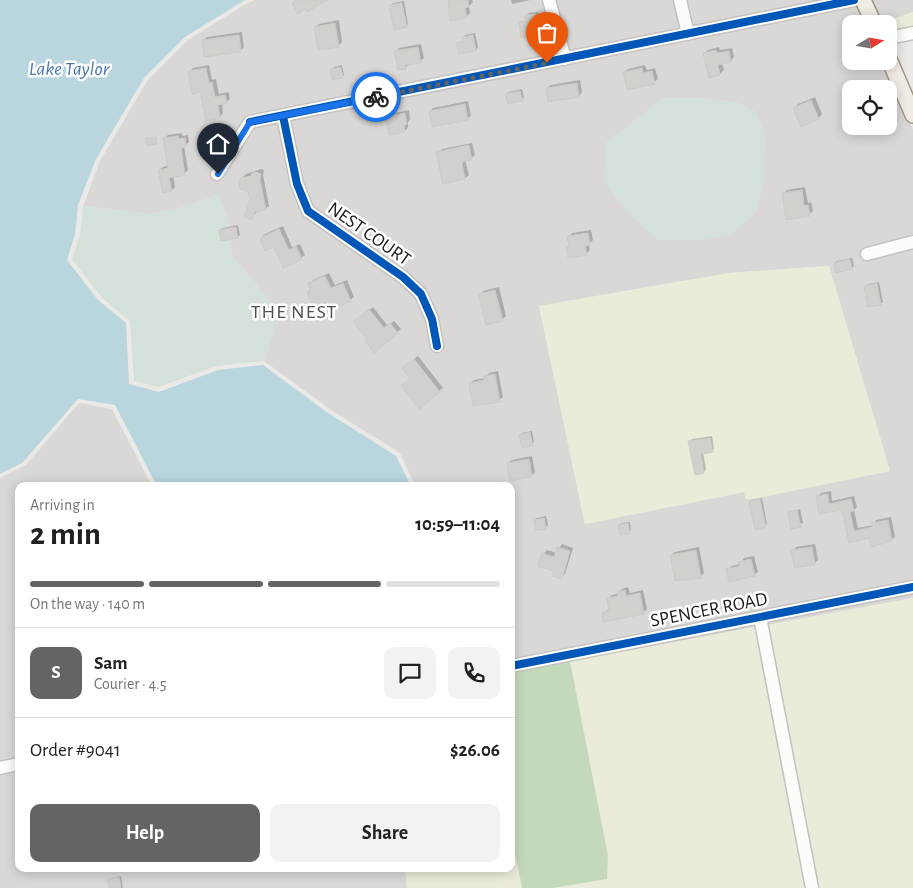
<!DOCTYPE html>
<html lang="en">
<head>
<meta charset="utf-8">
<style>
	:root { --surface:#fff; --page:#f2f2f2; --text:#202124; --muted:#757577; --line:#e0e0e0; --accent:#646462 }
	body { margin:0; font-family:"Alegreya Sans",sans-serif; background:var(--page); color:var(--text); height:100vh; display:flex; flex-direction:column; font-size:19px; white-space:nowrap }
	* { box-sizing:border-box; margin:0 }
	p { font-size:16px; color:var(--muted) }
	.icon { flex:none; width:28px; height:28px; fill:none; stroke:currentColor; stroke-width:2; stroke-linecap:round; stroke-linejoin:round }
	.map { position:relative; flex:1; overflow:hidden }
	.side { position:absolute; left:15px; top:482px; width:500px; height:390px; display:flex; flex-direction:column; background:var(--surface); border-radius:10px; box-shadow:0 2px 12px #0003 }
	.side>* { flex:none }
	.needle { width:32px; rotate:79deg }
	.controls { position:absolute; left:842px; top:15px; display:grid; gap:10px }
	.controls a { display:grid; place-items:center; width:55px; height:55px; border-radius:10px; background:var(--surface); box-shadow:0 2px 12px #0003; font-size:25px }
	.pin { position:absolute; display:grid; place-items:center; width:42px; height:42px; color:#fff; margin:-51px -21px; border-radius:50% 50% 50% 0; rotate:-45deg; box-shadow:0 0 5px #0007 }
	.pin .icon { rotate:45deg }
	.courier { position:absolute; display:grid; place-items:center; width:50px; height:50px; margin:-25px; border:4px solid #1a73e8; border-radius:50%; background:#fff; color:#222; box-shadow:0 1px 6px #0007 }
	.summary em { font-style:normal; font-weight:700 }
	.summary div { display:flex; flex-direction:column-reverse }
	.summary { display:flex; align-items:center; justify-content:space-between; height:85px; padding:0 15px }
	h1 { font-size:32px; font-weight:700; line-height:38px }
	.bar { display:grid; grid-template-columns:repeat(4,1fr); gap:8px 5px; align-content:center; height:60px; padding:0 15px }
	.bar i { height:6px; border-radius:4px; background:var(--line) }
	.bar .current { background:var(--accent) }
	.bar p { grid-column:span 4 }
	.line { display:flex; align-items:center; gap:12px; padding:0 15px; border-top:1px solid var(--line) }
	.line div { flex:1 }
	.round { display:grid; place-items:center; flex:none; width:52px; height:52px; border-radius:10px; background:var(--page) }
	.action { display:flex; gap:10px; margin-top:auto; padding:10px 15px }
	.action a { flex:1; height:58px; border-radius:10px; background:var(--accent); color:#fff; font-size:20px; font-weight:700; line-height:58px; text-align:center }
	.action a+a { background:var(--page); color:var(--text) }
	.map>svg:first-child { display:block }
	.residential { fill:#dad8d6; fill-rule:evenodd }
	.farmland { fill:#eaebd8 }
	.forest { fill:#c4d9ba }
	.wetland { fill:#d3e1d9 }
	.water { fill:#b9d5de }
	.shadow { fill:#0003 }
	.building { fill:#d2cfcc; stroke:#cecbc6 }
	.lines { fill:none; stroke-linecap:round; stroke-linejoin:round }
	.minor-casing { stroke:#c3c2c1; stroke-width:15 }
	.major-casing { stroke:#a19782; stroke-width:18 }
	.minor { stroke:#fcfcfb; stroke-width:12 }
	.major { stroke:#f0ebe3; stroke-width:15 }
	.cycleway-casing { stroke:#fff; stroke-width:11 }
	.cycleway { stroke:#0057b8; stroke-width:8 }
	.done { stroke:#646462; stroke-width:5; stroke-dasharray:0 9 }
	.route { stroke:#1a73e8; stroke-width:6 }
	.labels { text-anchor:middle; dominant-baseline:central; stroke-width:5; stroke-linejoin:round; paint-order:stroke }
	.street-label { font-size:19px; fill:#1c1c1c; stroke:#fff }
	.water-label { font-size:20px; font-style:italic; fill:#4b77aa; stroke:#fff }
	.neighbourhood-label { font-size:20px; letter-spacing:1px; fill:#4f4f4f; stroke:#fff }
</style>
</head>
<body>
<div class="map">
<svg width="913" height="888" viewBox="0 0 913 888">
	<rect width="100%" height="100%" fill="#ebe9e5"/>
	<path class="residential" d="M255,0H831L244,118L245,127L279,121L303,213L399,281L416,297L427,320L433,352L443,349L437,318L426,292L312,208L302,183L289,120L859,3L868,24H851V61H884L913,129V582L511,661V486H415L400,453L331,410L264,361L274,330V306L231,254L228,221L218,195L184,207L149,214L83,206L100,161L147,81L188,40L244,5ZM851,89H889V126H851ZM665,97H688L735,102L755,112L606,143ZM829,266L890,471L746,499L744,492L585,524L539,306L729,273Z
		M869,0H913V12L879,24Z
		M79,403L112,409L152,486H19V869H405L407,888H0V478L26,465Z
		M913,591V598L511,673V670Z"/>
	<path class="farmland" d="M913,12V37L889,41V24H879Z
		M829,266L890,471L758,498L746,499L744,492L585,524L539,306L729,273Z
		M913,598V888H553L607,878L608,856L570,661Z
		M511,833L522,888H407L405,869H511Z"/>
	<path class="forest" d="M570,661L608,856L607,879L553,888H522L511,833V673Z"/>
	<path class="wetland" d="M665,97H688L735,102L755,112L765,133L764,176L758,210L731,235L704,240H658L625,210L605,181L606,143Z
		M218,195L228,221L231,254L274,306V330L264,361L217,366L158,387L134,381L130,321L102,298L72,259L80,235L83,206L149,214L184,207Z"/>
	<path class="water" d="M0,0H245L185,37L144,78L96,159L78,205L75,234L67,260L98,300L126,323L129,384L159,392L218,370L263,365L328,413L396,456L411,486H157L115,405L78,399L22,463L0,474Z"/>
	<path class="shadow" d="M449,0H472L473,2L469,6L470,13L466,17Z
		M511,0H530L512,4Z
		M404,1L408,24L406,26L391,5L393,3Z
		M538,12L541,32L539,34L520,23L527,20L526,16L528,13Z
		M339,20L342,42L339,45L315,27L319,24Z
		M242,32L244,47L240,51L203,41L207,37Z
		M475,33L478,47L476,50L458,43L464,40L463,38L465,35Z
		M421,44L424,58L420,61L410,63L405,68L396,52L399,48Z
		M719,47L720,50L732,48L734,57L731,61L722,63L724,70L720,74L710,76L705,53L708,50Z
		M209,65L212,80L216,79L219,94L229,92L230,99L226,102L222,103L223,113L220,117L207,119L201,90L189,72L193,68Z
		M342,65L344,75L342,77L332,69L334,67Z
		M645,65L647,70L655,68L658,79L654,82L624,72L628,69Z
		M580,80L582,92L579,96L547,88L551,85Z
		M522,89L524,98L522,100L507,94L509,92Z
		M815,97L822,114L819,118L802,125L794,108L798,104Z
		M468,101L471,116L467,119L430,111L433,108Z
		M409,110L410,119L408,122V127L405,131L386,118L390,114Z
		M182,133V136L188,135L189,142L184,146L188,170L184,174L173,176L175,187L172,190L159,170L163,167L169,165L165,138L168,135Z
		M472,143L475,155L471,158L465,160L469,175L465,178L438,153L442,149Z
		M261,169L264,170L263,175L269,206L265,209L257,211L252,219L249,191L242,178L246,174Z
		M805,187L808,203L811,202L813,211L809,214L783,194L787,190Z
		M238,225L240,235L237,237L220,230L223,228Z
		M283,226L292,247L300,244L305,255L301,258L261,238L265,234Z
		M591,230L593,240L589,244L590,250L586,254L567,248L570,245L569,237L572,233Z
		M852,258L854,266L852,268L835,263L837,261Z
		M329,273L335,285L347,280L354,297L350,300L338,301L311,289L309,284L313,280Z
		M879,282L883,302L880,304L866,286L868,284Z
		M499,287L506,316L502,320L480,295L483,291Z
		M373,307L388,326L394,321L401,329L397,332L368,339L358,319Z
		M418,356L443,388L439,391L412,378L407,364Z
		M498,371L503,397L499,400L470,383L474,380L485,378L489,373Z
		M532,431L534,442L532,445L520,435L522,433Z
		M712,436L714,449L712,451L703,453L706,469L704,472L696,473L690,441L692,439Z
		M532,456L535,472L531,476L508,463L512,460Z
		M831,491L832,501L854,496L857,507L854,510L858,528L873,525L876,520L891,517L895,537L891,540L870,537L850,541L843,509L820,512L818,496L821,493Z
		M762,498L767,524L765,526L750,502L753,500Z
		M800,509L803,523L792,527L789,513Z
		M546,516L548,525L545,528L535,520L537,518Z
		M630,522L631,530L629,532L619,525L622,523Z
		M562,544L573,548L565,574L561,578L543,554L547,550L557,553L559,548Z
		M815,544L818,560L814,564L793,551L796,547Z
		M699,547L704,573L700,577L671,555L675,552Z
		M754,556L758,572L754,575L728,569L732,566L740,564L744,558Z
		M628,587L630,593L643,590L647,609L643,613H603L610,609L608,599L612,595L618,594L622,589Z
		M121,876L123,888H110L109,880L111,878Z"/>
	<path class="building" d="M297,0H328L307,12L306,9L298,14L292,3Z
		M448,0H468L469,7L465,8L467,18L450,21Z
		M402,3L407,27L394,30L389,5Z
		M536,14L539,35L521,38L519,22L526,21L525,15Z
		M335,23L339,47L318,50L314,27Z
		M239,35L241,52L204,57L202,40Z
		M473,35L476,51L459,54L456,43L463,41L462,37Z
		M418,47L421,63L405,65L406,69L398,70L394,51Z
		M716,50L717,53L729,51L731,62L718,65L720,75L709,78L703,53Z
		M341,67L343,78L332,80L330,69Z
		M206,68L209,83L212,82L215,97L225,95L227,103L218,105L220,118L206,121L200,92L192,94L188,71Z
		M642,68L643,73L652,71L655,84L627,90L623,72Z
		M577,83L579,97L548,102L546,88Z
		M520,91L523,101L508,104L505,94Z
		M811,100L819,119L801,127L793,108Z
		M465,104L468,120L432,127L429,111Z
		M405,113L407,124L404,125L405,132L389,135L385,117Z
		M178,136L179,139L185,138L186,147L181,148L185,175L169,178L172,191L163,193L158,170L168,168L163,138Z
		M156,137L157,144L147,146L146,138Z
		M469,145L472,160L462,162L465,179L443,184L436,152Z
		M256,172L261,174L260,179L266,210L255,212L252,220L244,217L250,200L248,192L240,189L239,183L241,178L251,176L252,173Z
		M802,190L804,206L808,205L810,216L786,220L782,193Z
		M236,227L238,238L221,241L219,230Z
		M279,229L289,250L296,246L302,259L283,268L274,247L265,251L260,238Z
		M588,233L590,245L585,246L587,255L568,258L566,247H569L567,236Z
		M850,259L852,269L836,273L834,263Z
		M325,276L331,288L343,283L351,301L339,307L337,303L316,312L307,292L310,290L308,283Z
		M877,283L881,305L868,307L864,286Z
		M495,290L503,321L486,325L478,294Z
		M369,309L384,328L390,323L398,333L374,353L365,341L367,339L353,322Z
		M414,359L440,392L419,409L401,386L410,378L402,368Z
		M495,374L500,402L473,406L469,383L484,380V376Z
		M530,432L533,446L522,448L519,435Z
		M710,438L713,452L701,454L704,473L695,475L688,441Z
		M529,459L532,477L510,481L507,463Z
		M828,494L829,504L851,499L854,511L850,512L854,531L872,527V523L888,520L892,541L871,547L869,538L849,543L842,510L819,514L816,496Z
		M760,499L766,527L755,530L749,502Z
		M797,510L801,527L791,529L788,512Z
		M544,518L546,529L536,530L534,520Z
		M628,523L630,534L620,535L618,525Z
		M557,547L570,551L562,579L552,576L554,571L538,566L542,553L554,557Z
		M812,547L815,565L794,568L791,550Z
		M696,550L701,578L675,581L670,555Z
		M751,559L755,576L729,582L726,569L740,566L738,562Z
		M625,590L626,596L640,593L644,614L603,622L602,613L609,611L607,598L618,596L617,592Z
		M119,877L121,888H109L107,879Z"/>
	<g class="lines">
		<defs>
			<path id="minor" d="M549,0L565,59
				M680,0L688,34
				M889,38L913,33
				M283,116L297,184L308,211L403,277L421,294L432,319L437,346
				M217,174L250,122L854,0
				M867,254L913,242
				M760,617L812,888
				M511,666L913,587
				M0,768L19,764"/>
			<path id="major" d="M863,0L874,24
				M889,59L913,115"/>
		</defs>
		<use href="#minor" class="minor-casing"/>
		<use href="#major" class="major-casing"/>
		<use href="#minor" class="minor"/>
		<use href="#major" class="major"/>
		<defs>
			<path id="cycleway" d="M283,116L297,184L308,211L403,277L421,294L432,319L437,346
				M250,122L854,0
				M511,666L913,587"/>
		</defs>
		<use href="#cycleway" class="cycleway-casing"/>
		<use href="#cycleway" class="cycleway"/>
	</g>
	<g class="lines">
		<path class="done" d="M376,97L547,63"/>
		<path class="route" d="M218,174L250,122L376,97"/>
	</g>
	<g class="labels">
		<g class="street-label">
			<text transform="translate(369 234) rotate(35)">NEST COURT</text>
			<text transform="translate(709 610) rotate(-11)">SPENCER ROAD</text>
		</g>
		<g class="water-label">
			<text x="69" y="69">Lake Taylor</text>
		</g>
		<g class="neighbourhood-label">
			<text x="294" y="312">THE NEST</text>
		</g>
	</g>
</svg>
<div class="controls">
<a><svg class="needle" viewBox="-14 -14 28 28"><path d="M0-13l5 13h-10z" fill="#e53935"/><path d="M0 13l5-13h-10z" fill="#757577"/></svg></a>
<a><svg class="icon" aria-label="locate" viewBox="0 0 24 24"><circle cx="12" cy="12" r="6"/><path d="M12 2v4M12 18v4M2 12h4M18 12h4"/></svg></a>
</div>
<div class="pin" style="left:547px;top:63px;background:#ea580c"><svg class="icon" aria-label="bag" viewBox="0 0 24 24"><path d="M5 8h14l-1 12H6zM9 8a3 3 0 0 1 6 0"/></svg></div>
<div class="pin" style="left:218px;top:174px;background:#1f2937"><svg class="icon" aria-label="home" viewBox="0 0 24 24"><path d="M3 11l9-7 9 7M6 9v11h12V9"/></svg></div>
<div class="courier" style="left:376px;top:97px"><svg class="icon" aria-label="bike" viewBox="0 0 24 24"><circle cx="6" cy="16" r="4"/><circle cx="18" cy="16" r="4"/><path d="M6 16l4-8h5l3 8M10 8l3 8H6M13 5h3"/></svg></div>
<section class="side">
<div class="summary"><div><h1>2 min</h1><p>Arriving in</p></div><em>10:59–11:04</em></div>
<div class="bar"><i class="current"></i><i class="current"></i><i class="current"></i><i></i><p>On the way · 140 m</p></div>
<div class="line" style="height:90px"><b class="round" style="background:var(--accent);color:#fff">S</b><div><b>Sam</b><p>Courier · 4.5</p></div><a class="round"><svg class="icon" aria-label="chat" viewBox="0 0 24 24"><path d="M4 5h16v11H9l-5 4z"/></svg></a><a class="round"><svg class="icon" aria-label="phone" viewBox="0 0 24 24"><path d="M5 4h4l2 5-3 2q2 4 5 5l2-3 5 2v4C11 20 4 13 5 4z"/></svg></a></div>
<div class="line" style="height:65px"><div>Order #9041</div><b>$26.06</b></div>
<div class="action"><a>Help</a><a>Share</a></div>
</section>
</div>
</body>
</html>
